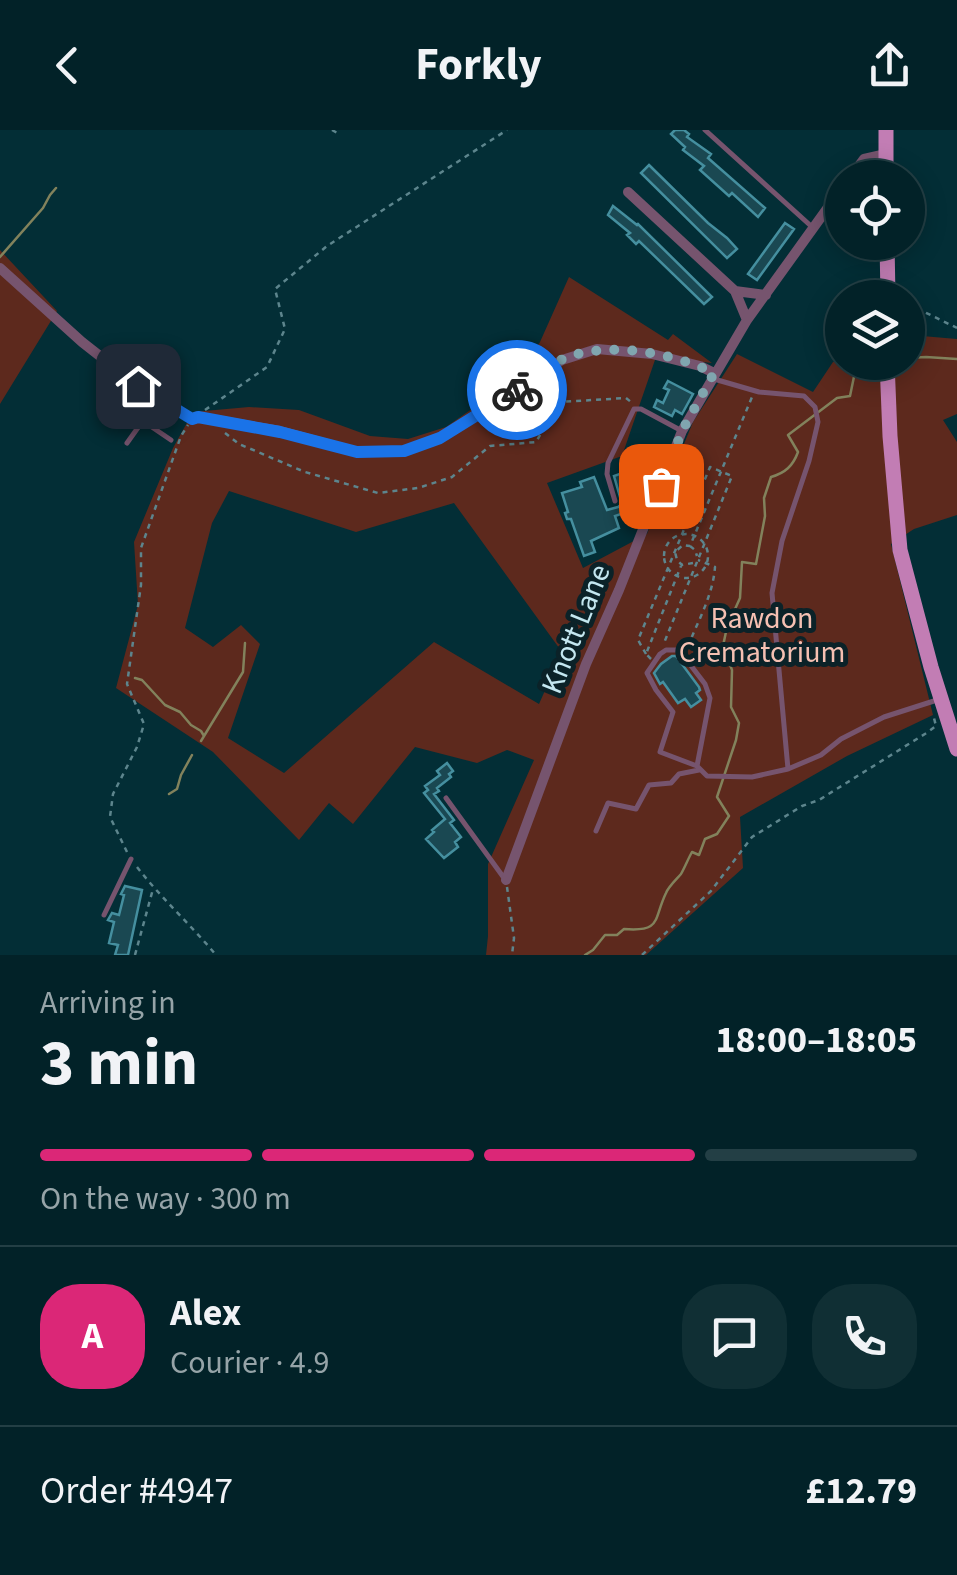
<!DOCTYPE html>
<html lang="en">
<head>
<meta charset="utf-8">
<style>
	:root { --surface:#022228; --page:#102f34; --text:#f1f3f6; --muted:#96a4a8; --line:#233f45; --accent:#db2777 }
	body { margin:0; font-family:"Source Sans 3",sans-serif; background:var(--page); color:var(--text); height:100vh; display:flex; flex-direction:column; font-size:38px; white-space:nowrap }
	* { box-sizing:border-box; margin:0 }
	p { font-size:32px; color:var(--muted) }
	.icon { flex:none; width:55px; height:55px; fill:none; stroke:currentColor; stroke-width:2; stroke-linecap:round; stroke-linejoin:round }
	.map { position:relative; height:825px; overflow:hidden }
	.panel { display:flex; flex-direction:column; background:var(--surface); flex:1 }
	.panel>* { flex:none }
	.fabs { position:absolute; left:825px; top:30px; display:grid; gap:20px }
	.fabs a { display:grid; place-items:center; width:100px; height:100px; border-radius:50%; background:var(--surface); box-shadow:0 5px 25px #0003,0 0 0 2px var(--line); font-size:50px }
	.pin { position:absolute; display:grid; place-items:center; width:85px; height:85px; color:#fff; margin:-42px; border-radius:20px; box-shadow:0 5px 15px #0006 }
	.courier { position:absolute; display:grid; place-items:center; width:100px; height:100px; margin:-50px; border:8px solid #1a73e8; border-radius:50%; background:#fff; color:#222; box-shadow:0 2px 12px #0007 }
	.headline em { font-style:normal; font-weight:700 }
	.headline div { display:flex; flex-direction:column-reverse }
	.headline { display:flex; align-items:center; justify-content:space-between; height:170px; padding:0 40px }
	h1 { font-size:65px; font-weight:700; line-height:75px }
	.bar { display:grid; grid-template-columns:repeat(4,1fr); gap:15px 10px; align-content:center; height:120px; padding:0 40px }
	.bar i { height:12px; border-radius:8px; background:var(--line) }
	.bar .active { background:var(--accent) }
	.bar p { grid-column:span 4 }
	.line { display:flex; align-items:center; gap:25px; padding:0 40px; border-top:2px solid var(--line) }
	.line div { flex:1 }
	.round { display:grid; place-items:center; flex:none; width:105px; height:105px; border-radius:40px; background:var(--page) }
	header { display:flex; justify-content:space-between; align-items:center; height:130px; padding:0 40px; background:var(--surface); font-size:45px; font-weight:700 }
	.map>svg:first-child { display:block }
	.green { fill:#5d291d; fill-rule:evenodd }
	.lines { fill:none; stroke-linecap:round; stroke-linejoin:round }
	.stream { stroke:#82825c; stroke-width:2.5 }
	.building { fill:#1a4852; stroke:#458f9f; stroke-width:2.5 }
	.path { stroke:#5d858d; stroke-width:2.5; stroke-dasharray:5 5; stroke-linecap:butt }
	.service { stroke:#76546e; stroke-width:5 }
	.minor { stroke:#76546e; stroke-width:10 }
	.primary { stroke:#c27db4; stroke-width:15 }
	.done { stroke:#80a6af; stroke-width:10; stroke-dasharray:0 18 }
	.route { stroke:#1a73e8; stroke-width:12 }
	.labels { text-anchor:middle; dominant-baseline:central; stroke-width:10; stroke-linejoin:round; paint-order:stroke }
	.park-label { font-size:30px; fill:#f5c0b2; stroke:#0b2228 }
	.street-label { font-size:30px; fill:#c4e7f0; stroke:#0b2228 }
</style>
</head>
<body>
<header><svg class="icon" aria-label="back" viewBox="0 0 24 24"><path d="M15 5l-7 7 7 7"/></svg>Forkly<svg class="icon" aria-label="share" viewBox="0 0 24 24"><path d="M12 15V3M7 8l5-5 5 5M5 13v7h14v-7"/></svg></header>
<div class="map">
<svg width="957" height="825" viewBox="0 0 957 825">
	<rect width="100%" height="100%" fill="#032e36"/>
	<path class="green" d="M0,120L57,181L0,274Z
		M569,147L668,210L673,204L712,233L656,227L622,326L547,353L583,438L647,404L693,292L737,224L813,262L833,232L842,229V232H908V195L922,206L957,209V284L943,290L957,312V385L914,399L891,414L933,585L847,626L740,687L743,738L646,825H486L488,806V734L534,630L507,620L477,633L415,617L353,694L329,673L299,710L213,622L116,558L138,475L134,412L173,318L193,282L249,277L299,280L370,306L408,309L446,297L512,251L540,212ZM229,361L356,402L454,373L562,522L539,574L434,512L284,643L228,608L260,514L241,495L213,517L185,498L212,393Z"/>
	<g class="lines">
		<path class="stream" d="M0,127L43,78L50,65L56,58
			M908,228L926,227L957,229
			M135,548L142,550L165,575L180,582L191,595L201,601L204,606
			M201,611L243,542L245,513
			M169,664L177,659L181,645L192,625
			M585,825L593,820L605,805H617L624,799C662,802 653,790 666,763C669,756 676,750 681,744C685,737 688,729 692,722L699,725L705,709L717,704L729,686L717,667L736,610L739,593L731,577L732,540L723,516L727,497L740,468L742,432L756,434L765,386L764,368L771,347C785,343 793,336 798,322L788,305L837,268L850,266L856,237L864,232"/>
	</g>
	<path class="building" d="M675,0H684L689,4L687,7L711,24L708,28L765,78L758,87L732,63L729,66L700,40L704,36L683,20L685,17L671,4Z
		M649,35L708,93L727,108L737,119L727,128L641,43Z
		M613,76L637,95L638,94L712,167L704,174L639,111L636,114L627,105L630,103L608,85Z
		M785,93L794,99L757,150L748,144Z
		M668,251L693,264L682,284L675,280L672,286L654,277L657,270L663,273L669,260L664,258Z
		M625,342L638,378L615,386L619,398L591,411L595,422L584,426L571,389H567L565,383L568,382L562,363L582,357L580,352L594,347L607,380L618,377L622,374L614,346Z
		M672,526H676L699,557L700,560L696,563L701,570L691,577L685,569L678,573L663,552L660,554L654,543L661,534Z
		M447,633L453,641L449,644L451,647L437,658L439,661L434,664L454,690L450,693L461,707L455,712L458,717L444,728L426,709L434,702L432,700L445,689L424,663L428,660L425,656L440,645L437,641Z
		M125,756L142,760L128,825H115L118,815L109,813L114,792L108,790L112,783L119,785L124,765L121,764Z"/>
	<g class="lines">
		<path class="path" d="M332,0L339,4
			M908,174L957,198
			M205,280L267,237L285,199L275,159L327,116L507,0
			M225,303L239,314L305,342L378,363L418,358L452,347L490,316L536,312L559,272L626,268L631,272
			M664 426a22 22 0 1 1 44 0a22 22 0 1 1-44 0Z
			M690,416L695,420L697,426
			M693,433L682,435L677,430L675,422L683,415L690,416L752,267
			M688,516C698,491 713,465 715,437L698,430
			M646,524L638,510L710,337L732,346L664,513
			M651,529L646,524L681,436
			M127,722L110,687L113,664L137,617L144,594L127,554L141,455V418L181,306L188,295
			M137,737C161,768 191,795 216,825
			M507,757L514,808L512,825
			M135,825L153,759
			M642,825L711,761L752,707L802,676L819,670L928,602L936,596L933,584"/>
		<path class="service" d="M705,0L811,96
			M714,249L759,262L804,266L815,277L818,292L809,331L782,411L772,463L788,639
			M143,291L171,310
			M127,313L157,271
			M615,371L607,344L608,333L634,279H641L682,301
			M697,636L710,568L705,554L679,520H666L660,524L647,543L656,560L673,582L660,622L697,636L707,646L752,647L788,639L821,625L841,609L884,587L937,570
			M446,668L504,748
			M596,701L608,673L636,679L649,655L671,653L679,644L699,640
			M104,785L131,729"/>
		<path class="minor" d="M850,48L864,29L886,24
			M628,62L735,161L747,190
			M0,138L82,212L138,256L192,289L198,287L280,301L357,322L404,321L440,308L562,230L597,219L652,224L700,236L714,243
			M735,161L766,165
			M506,750L586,534L619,460L682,301L747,190L842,58"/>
		<path class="primary" d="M886,0V48
			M887,112L888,168
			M887,232L890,306L900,420L931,537L957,619"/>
	</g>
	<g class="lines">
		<path class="done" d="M517,260C532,250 547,236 563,229C607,210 673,223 714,243L682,301L661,356"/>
		<path class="route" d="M138,256L192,289L198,287L280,302L357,322L404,321L440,308L517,260"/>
	</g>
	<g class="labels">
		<g class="park-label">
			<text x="762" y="488">Rawdon<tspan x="762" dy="34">Crematorium</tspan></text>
		</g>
		<g class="street-label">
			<text transform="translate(576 499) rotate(-68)">Knott Lane</text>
		</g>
	</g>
</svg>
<div class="fabs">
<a><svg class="icon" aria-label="locate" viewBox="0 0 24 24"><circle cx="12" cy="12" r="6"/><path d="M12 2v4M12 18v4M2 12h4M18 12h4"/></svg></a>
<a><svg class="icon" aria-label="layers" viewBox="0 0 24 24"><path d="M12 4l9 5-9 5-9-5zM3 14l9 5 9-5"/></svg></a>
</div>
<div class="pin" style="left:661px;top:356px;background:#ea580c"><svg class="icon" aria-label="bag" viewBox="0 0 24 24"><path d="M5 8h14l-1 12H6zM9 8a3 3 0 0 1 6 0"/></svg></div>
<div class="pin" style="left:138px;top:256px;background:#1f2937"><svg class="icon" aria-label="home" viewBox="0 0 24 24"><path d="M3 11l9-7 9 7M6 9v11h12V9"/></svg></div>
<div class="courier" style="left:517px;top:260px"><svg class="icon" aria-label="bike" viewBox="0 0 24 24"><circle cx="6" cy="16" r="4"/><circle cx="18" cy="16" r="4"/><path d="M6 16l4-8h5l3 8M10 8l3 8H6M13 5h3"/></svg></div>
</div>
<section class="panel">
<div class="headline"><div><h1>3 min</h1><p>Arriving in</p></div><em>18:00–18:05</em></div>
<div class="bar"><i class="active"></i><i class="active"></i><i class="active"></i><i></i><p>On the way · 300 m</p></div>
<div class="line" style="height:180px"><b class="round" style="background:var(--accent);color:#fff">A</b><div><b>Alex</b><p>Courier · 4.9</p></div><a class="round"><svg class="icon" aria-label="chat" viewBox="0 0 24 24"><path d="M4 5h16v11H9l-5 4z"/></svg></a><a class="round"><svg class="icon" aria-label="phone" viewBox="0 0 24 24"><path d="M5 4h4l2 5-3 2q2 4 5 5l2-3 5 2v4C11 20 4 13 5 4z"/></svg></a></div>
<div class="line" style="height:130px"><div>Order #4947</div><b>£12.79</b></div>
</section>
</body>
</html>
